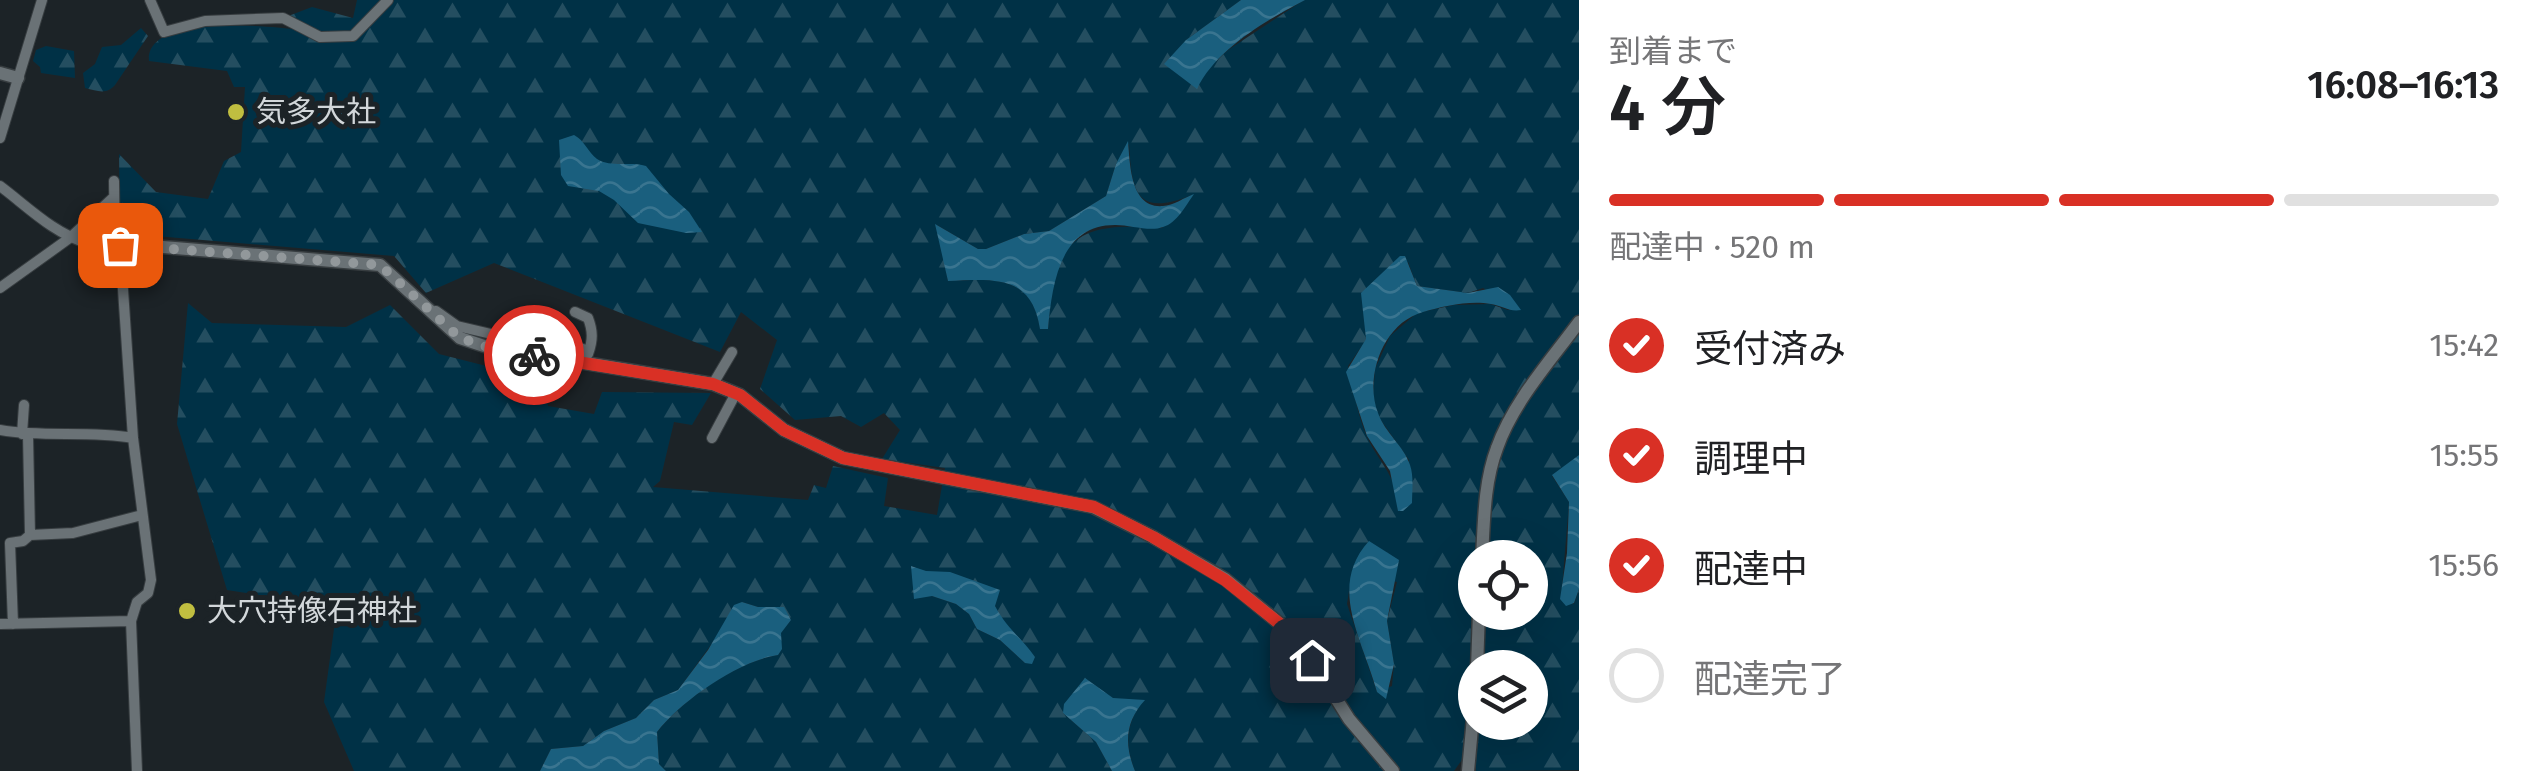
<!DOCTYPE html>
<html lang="ja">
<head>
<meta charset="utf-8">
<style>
	:root { --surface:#fff; --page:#f6f6f6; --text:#202124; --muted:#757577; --line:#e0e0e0; --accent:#d93025 }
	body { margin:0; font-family:"Fira Sans","Noto Sans JP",sans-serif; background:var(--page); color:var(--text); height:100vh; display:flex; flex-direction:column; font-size:38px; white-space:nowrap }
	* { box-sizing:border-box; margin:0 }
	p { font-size:32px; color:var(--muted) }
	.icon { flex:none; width:55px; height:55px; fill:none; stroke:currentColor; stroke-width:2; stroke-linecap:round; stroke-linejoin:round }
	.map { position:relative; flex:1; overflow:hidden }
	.details { display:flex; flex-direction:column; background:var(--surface); width:950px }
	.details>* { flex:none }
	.tools { position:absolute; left:1458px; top:540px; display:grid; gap:20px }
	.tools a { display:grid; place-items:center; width:90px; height:90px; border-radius:50%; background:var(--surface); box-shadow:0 10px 40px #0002; font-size:50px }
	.pin { position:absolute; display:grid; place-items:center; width:85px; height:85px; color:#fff; margin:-42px; border-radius:20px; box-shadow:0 5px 15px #0006 }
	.courier { position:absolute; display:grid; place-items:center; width:100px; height:100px; margin:-50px; border:8px solid #d93025; border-radius:50%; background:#fff; color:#222; box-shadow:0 2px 12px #0007 }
	.headline em { font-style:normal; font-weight:600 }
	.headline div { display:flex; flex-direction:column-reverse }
	.headline { display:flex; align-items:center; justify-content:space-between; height:170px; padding:0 30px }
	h1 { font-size:65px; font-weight:600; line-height:75px }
	.bar { display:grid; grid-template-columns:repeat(4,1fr); gap:15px 10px; align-content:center; height:120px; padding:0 30px }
	.bar i { height:12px; border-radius:8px; background:var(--line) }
	.bar .selected { background:var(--accent) }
	.bar p { grid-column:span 4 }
	ol { padding:0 30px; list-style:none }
	li { display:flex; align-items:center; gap:30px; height:110px }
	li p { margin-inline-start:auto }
	li .icon { padding:10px; border-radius:50%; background:var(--accent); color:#fff; stroke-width:4 }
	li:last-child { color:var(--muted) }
	li i { width:55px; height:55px; border:5px solid var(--line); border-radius:50% }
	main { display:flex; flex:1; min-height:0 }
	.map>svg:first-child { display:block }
	.forest { fill:url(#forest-firs); fill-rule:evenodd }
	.water { fill:url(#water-waves) }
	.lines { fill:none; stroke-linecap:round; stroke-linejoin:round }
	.minor-casing { stroke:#373d40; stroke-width:12 }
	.tertiary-casing { stroke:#373d40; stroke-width:15 }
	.minor { stroke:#6a7276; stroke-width:10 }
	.tertiary { stroke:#6a7276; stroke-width:12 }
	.done { stroke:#92989b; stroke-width:10; stroke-dasharray:0 18 }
	.route { stroke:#d93025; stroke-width:12 }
	.poi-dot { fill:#c0be40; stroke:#1c2327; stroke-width:4 }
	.labels { text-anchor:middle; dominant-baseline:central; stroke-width:10; stroke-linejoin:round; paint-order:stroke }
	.poi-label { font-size:30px; fill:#d2d7da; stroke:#1c2327; text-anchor:start }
</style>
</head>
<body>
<main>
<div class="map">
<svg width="1579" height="771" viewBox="0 0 1579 771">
	<defs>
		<pattern id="forest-firs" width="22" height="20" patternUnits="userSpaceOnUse" patternTransform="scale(2.5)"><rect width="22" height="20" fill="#003146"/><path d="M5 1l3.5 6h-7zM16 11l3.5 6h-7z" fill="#244e60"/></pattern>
		<pattern id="water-waves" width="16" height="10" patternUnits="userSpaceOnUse" patternTransform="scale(2.5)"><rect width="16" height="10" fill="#1a5f7e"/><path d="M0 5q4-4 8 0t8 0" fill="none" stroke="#3a7590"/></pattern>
	</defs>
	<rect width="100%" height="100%" fill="#1c2327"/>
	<path class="forest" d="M357,0H1241L1186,40L1205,72L1228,50L1304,0H1579V455L1552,476L1569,502L1561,600L1574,604L1579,589V770L1476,771L1475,763L1464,757L1454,771H1135C1124,743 1126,723 1144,700L1063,713L1096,742L1112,771H666L659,764L657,732C682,700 737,661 778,655L780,633L791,620L783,607H758L742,602L678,690L654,700L636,718L604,731L583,746L551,749L540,771H354L324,702L337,607L227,590L177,424L188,303L212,323L346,327L390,305L439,354L545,381L548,406L594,414L602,392L711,393L692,425L674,422L660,481L653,487L808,500L814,485L826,488L833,466L888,478L884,506L937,515L945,468L882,459L900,430L884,413L861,427L841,416L795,420L760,389L777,340L741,312L720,352L494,263L426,293L394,256L120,233L119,154L156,192L208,199L224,161L241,152L245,87H234L227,71L149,61C145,14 265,26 294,29L283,18L312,7L353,18ZM1129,144C1132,194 1137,217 1192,195L1162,228C1106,225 1064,223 1051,289C1049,302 1050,316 1048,329L1040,328C1032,274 993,279 948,281L937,225L978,249H986L1024,234L1049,231L1106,196L1116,164ZM1408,262L1417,286L1468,293L1483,288L1520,309L1508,310L1490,304L1454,305L1417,313L1390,336L1375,369L1373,397L1378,416L1409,460L1398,511C1398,476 1380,465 1367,437C1357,414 1354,390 1348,366L1366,340L1364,304ZM1475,558H1530V612H1475ZM912,566L995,606L1007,629L1035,657L1025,663L1000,640L977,629L969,614L956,604L932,596ZM1352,572L1397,582L1387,621L1394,664L1392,686L1377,692L1347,604ZM1475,668H1530V722H1475Z
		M141,28L148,36L115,85C106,95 98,91 85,88L83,73L95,64L102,47L121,45Z
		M46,46L74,51L75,78L41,73L40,67L33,61L36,50Z"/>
	<path class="water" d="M1241,0H1305C1267,20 1216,49 1197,89L1164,64L1186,40Z
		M574,135C585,141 588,152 597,159C611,168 631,161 646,166L669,194L689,212L702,232L686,233L638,223L614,200L599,191L568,186L561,175L559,140Z
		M1128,141C1130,163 1130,209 1163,206C1173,206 1185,197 1194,194C1186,205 1177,223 1163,227C1150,232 1130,225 1116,225C1059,224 1052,286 1048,329H1040C1032,274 993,279 948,281L935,224L978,249H986L1024,234L1049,231L1106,196L1116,164Z
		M1400,256H1405L1417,286L1468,293L1498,287L1510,295L1521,310C1509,312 1503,306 1491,304C1470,300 1443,306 1423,312C1383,323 1364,377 1378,413C1385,433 1404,446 1410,465C1414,477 1412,491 1412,503L1403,511H1398L1390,471L1367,436L1346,372L1366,339L1361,293Z
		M1579,455V589L1574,603L1566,606L1560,599L1567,553L1569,502L1552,475Z
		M1369,541L1399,560L1387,621L1394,664L1386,699L1377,692C1363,640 1327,587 1369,541Z
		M911,566L926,571L950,572L1000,590L995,606C1008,630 1021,637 1035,657L1032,664L1025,663L1000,640L977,629L969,614L956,604L932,596L914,599Z
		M742,602L758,607H784L791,620L781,633L782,649L778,655C738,661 681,701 657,732L659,764L666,771H540L551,749L583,746L604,731L636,718L654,700L678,690L708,650L734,605Z
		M1085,678L1113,698L1145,700C1125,722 1124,744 1135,771H1112L1096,742L1063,713L1064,704Z"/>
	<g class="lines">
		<defs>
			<path id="minor" d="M150,0L164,32L205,21L283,18L320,37L353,36L388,0
				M0,138L42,0
				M114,181L115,245
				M0,186C28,207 53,233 87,243C107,248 131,246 151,246
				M120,245L133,438L151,580L148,593L137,602L131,621L137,771
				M0,288L71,237L114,197
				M436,311L457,326L504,337L512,326L589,351
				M575,312L588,318C593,331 593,340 588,354
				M713,384L732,352
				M0,430C44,438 88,430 133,438
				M22,434L24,405
				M712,438L736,393
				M30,535L73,533L142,515
				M0,624L131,621
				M13,624L10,543L23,541L30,535L28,435"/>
			<path id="tertiary" d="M0,73L18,78
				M151,246L380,265L460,338L487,347L713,384L740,395L784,430L843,458L1093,507L1153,537L1225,579L1285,628L1312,660L1349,719L1393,771
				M1482,558C1484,521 1484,482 1497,448C1513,402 1551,360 1579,322
				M1477,668L1479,612
				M1468,771L1475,696"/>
		</defs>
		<use href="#minor" class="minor-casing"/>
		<use href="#tertiary" class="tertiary-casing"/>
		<use href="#minor" class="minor"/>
		<use href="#tertiary" class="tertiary"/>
	</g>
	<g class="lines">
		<path class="done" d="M120,245L380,265L460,338L487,347L534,355"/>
		<path class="route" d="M534,355L713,384L740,395L784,430L843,458L1094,507L1153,537L1225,580L1285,628L1312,660"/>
	</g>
	<g class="poi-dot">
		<circle cx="236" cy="112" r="10"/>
		<circle cx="187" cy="611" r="10"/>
	</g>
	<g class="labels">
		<g class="poi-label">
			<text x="256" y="112">気多大社</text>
			<text x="207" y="611">大穴持像石神社</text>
		</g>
	</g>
</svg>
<div class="tools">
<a><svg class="icon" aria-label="locate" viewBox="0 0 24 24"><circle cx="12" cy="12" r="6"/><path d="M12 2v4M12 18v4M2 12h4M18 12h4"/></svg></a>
<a><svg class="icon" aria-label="layers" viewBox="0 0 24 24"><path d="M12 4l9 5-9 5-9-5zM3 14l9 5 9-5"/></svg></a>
</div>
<div class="pin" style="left:120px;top:245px;background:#ea580c"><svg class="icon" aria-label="bag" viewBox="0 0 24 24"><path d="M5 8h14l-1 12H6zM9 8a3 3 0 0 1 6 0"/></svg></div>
<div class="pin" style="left:1312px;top:660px;background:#1f2937"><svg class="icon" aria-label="home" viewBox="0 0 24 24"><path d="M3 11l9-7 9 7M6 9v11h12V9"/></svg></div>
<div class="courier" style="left:534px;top:355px"><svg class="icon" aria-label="bike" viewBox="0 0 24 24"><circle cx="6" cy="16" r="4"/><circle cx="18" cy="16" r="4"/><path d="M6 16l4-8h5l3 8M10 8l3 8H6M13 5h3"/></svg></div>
</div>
<section class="details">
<div class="headline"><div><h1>4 分</h1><p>到着まで</p></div><em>16:08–16:13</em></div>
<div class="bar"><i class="selected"></i><i class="selected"></i><i class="selected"></i><i></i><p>配達中 · 520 m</p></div>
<ol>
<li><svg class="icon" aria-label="check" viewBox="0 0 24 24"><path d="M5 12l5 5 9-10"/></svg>受付済み<p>15:42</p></li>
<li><svg class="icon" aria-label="check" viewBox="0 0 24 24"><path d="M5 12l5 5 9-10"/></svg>調理中<p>15:55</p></li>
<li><svg class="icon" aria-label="check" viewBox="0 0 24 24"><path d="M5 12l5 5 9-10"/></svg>配達中<p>15:56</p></li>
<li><i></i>配達完了</li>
</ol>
</section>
</main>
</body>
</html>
